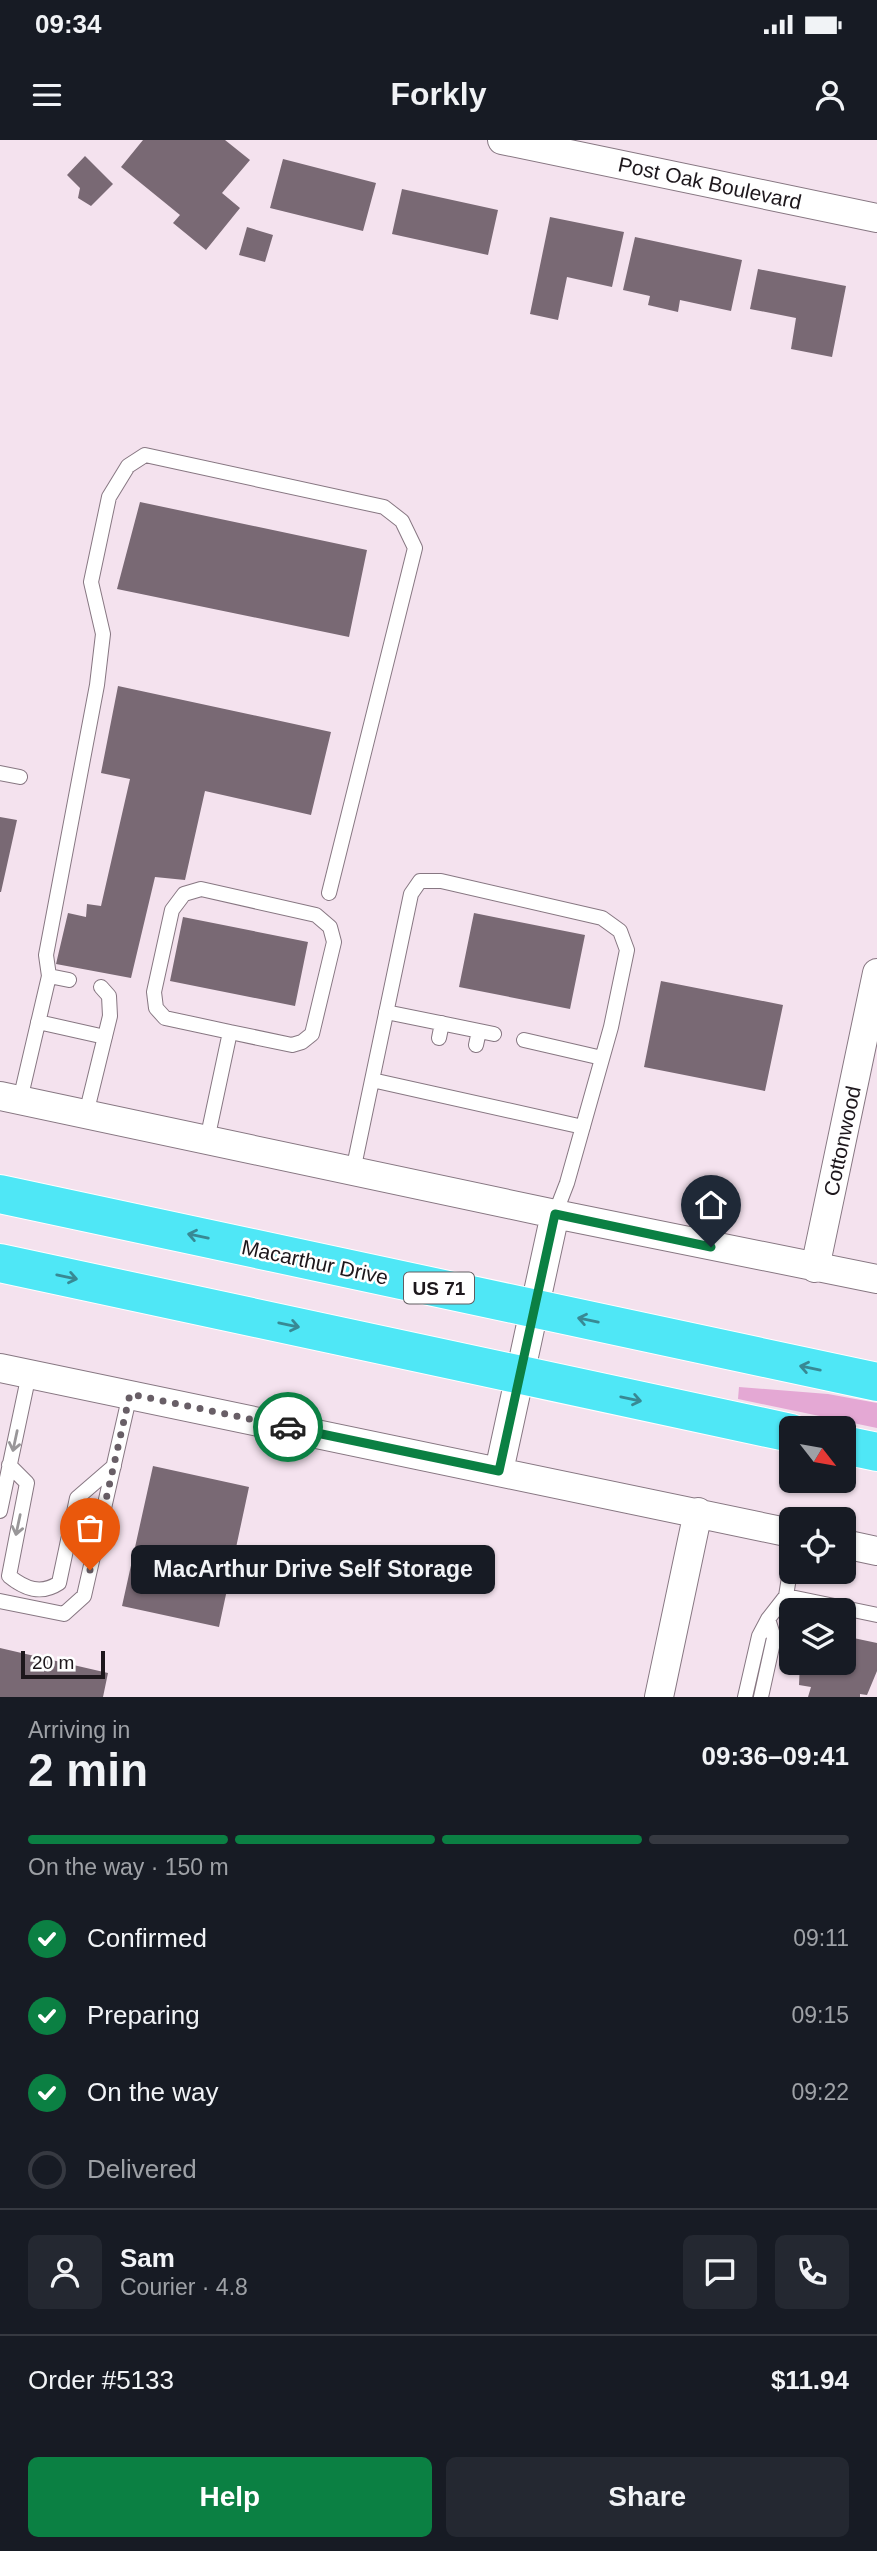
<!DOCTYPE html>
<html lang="en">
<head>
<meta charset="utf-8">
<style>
	:root { --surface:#171b24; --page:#242831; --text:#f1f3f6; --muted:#9ea1a6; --line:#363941; --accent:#0b8043 }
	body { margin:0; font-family:Arial,sans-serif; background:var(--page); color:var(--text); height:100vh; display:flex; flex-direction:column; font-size:26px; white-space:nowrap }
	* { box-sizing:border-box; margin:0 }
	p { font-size:23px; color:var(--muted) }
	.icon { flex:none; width:38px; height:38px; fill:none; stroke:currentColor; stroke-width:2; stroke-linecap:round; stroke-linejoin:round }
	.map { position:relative; height:1557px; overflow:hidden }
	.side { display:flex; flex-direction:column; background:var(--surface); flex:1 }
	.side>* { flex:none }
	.needle { width:46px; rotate:121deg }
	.buttons { position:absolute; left:779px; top:1276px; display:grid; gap:14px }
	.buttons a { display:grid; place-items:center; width:77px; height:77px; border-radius:10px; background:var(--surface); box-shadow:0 2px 5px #0004; font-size:35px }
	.scale { position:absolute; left:21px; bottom:18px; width:84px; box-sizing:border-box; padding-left:7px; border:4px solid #1d171c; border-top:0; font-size:19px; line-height:24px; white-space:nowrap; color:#1d171c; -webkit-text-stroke:5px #fff; paint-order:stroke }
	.pin { position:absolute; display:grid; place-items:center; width:60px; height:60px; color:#fff; margin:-72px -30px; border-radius:50% 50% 50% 0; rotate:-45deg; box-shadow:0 0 7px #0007 }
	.pin .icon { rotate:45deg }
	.courier { position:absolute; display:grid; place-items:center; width:70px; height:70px; margin:-35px; border:5px solid #0b8043; border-radius:50%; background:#fff; color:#222; box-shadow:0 2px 9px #0007 }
	.bubble { position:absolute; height:49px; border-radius:10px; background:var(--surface); box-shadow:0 2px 5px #0004; font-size:23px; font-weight:700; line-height:49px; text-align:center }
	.head em { font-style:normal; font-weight:700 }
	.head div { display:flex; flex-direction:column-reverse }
	.head { display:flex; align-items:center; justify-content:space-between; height:119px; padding:0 28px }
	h1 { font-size:46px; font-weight:700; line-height:52px }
	.bar { display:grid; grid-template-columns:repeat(4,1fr); gap:10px 7px; align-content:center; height:84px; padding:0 28px }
	.bar i { height:9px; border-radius:5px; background:var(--line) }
	.bar .active { background:var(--accent) }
	.bar p { grid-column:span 4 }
	.line { display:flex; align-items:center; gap:18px; padding:0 28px; border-top:2px solid var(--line) }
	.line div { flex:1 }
	.round { display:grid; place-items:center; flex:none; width:74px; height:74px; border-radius:10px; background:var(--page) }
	ol { padding:0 28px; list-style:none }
	li { display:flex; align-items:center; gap:21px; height:77px }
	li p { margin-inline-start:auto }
	li .icon { padding:7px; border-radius:50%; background:var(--accent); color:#fff; stroke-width:4 }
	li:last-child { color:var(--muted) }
	li i { width:38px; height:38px; border:4px solid var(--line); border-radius:50% }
	.cta { display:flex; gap:14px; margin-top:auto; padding:14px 28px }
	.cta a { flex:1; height:80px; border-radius:10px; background:var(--accent); color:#fff; font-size:28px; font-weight:700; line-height:80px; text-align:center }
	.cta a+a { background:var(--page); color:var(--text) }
	.status { display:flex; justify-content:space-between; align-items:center; height:49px; padding:0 35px; background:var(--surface); direction:ltr }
	.status svg { height:19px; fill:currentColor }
	header { display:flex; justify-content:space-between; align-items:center; height:91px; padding:0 28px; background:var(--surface); font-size:32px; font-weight:700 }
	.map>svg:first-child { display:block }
	.green { fill:#e4a8d4 }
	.building { fill:#796974 }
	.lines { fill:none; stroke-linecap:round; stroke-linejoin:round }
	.service-casing { stroke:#877782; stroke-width:16 }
	.minor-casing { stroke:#877782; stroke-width:30 }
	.trunk-casing { stroke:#fff; stroke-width:40 }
	.service { stroke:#fff; stroke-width:14 }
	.minor { stroke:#fff; stroke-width:28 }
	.trunk { stroke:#4fe7f6; stroke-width:38 }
	.oneway { stroke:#388994 }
	.oneway2 { stroke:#999799 }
	.done { stroke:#685e66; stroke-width:7; stroke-dasharray:0 12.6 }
	.route { stroke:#0b8043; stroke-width:9 }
	.labels { text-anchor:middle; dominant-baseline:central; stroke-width:5; stroke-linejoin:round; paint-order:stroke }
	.shield { fill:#fff; stroke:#615d60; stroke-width:2 }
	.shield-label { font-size:19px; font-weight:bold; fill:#1d171c }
	.street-label { font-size:21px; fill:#1d171c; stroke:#fff }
</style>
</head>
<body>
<div class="status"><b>09:34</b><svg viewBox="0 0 49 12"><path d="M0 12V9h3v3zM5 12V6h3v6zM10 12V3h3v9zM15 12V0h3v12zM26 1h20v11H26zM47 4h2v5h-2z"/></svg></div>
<header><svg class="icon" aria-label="menu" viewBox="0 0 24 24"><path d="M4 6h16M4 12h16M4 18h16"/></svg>Forkly<svg class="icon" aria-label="person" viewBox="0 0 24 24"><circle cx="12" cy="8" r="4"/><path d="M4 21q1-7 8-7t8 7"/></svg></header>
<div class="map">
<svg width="877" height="1557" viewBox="0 0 877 1557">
	<rect width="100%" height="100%" fill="#f4e2ee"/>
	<path class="green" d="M739,1247L828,1254L877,1263V1288L738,1259Z"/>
	<path class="building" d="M143,0H225L250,20L222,53L240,68L206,110L173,83L180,75L121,27Z
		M85,16L113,44L91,66L78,58L80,48L67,35Z
		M283,19L376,43L363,91L270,68Z
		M402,49L498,70L488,115L392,94Z
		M550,77L624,92L612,147L567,137L558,180L530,174Z
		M247,87L273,95L265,122L239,115Z
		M635,97L742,120L731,171L680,160L678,172L648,165L650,156L623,150Z
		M758,129L846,146L832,217L791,209L796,178L750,169Z
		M140,362L367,410L349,497L117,449Z
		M118,546L331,592L311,675L205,651L185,740L155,737L131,838L56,824L68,773L86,777L87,764L101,766L130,639L101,633Z
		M0,677L17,680L1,752H0Z
		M474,773L585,795L570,869L459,847Z
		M183,777L308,802L295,866L170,841Z
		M661,841L783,865L765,951L644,927Z
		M153,1326L249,1347L219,1487L122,1466Z
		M844,1496L877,1503V1531L867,1555L860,1554V1557H808L811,1547L799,1545L800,1522H844Z
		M0,1508L108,1533L103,1557H0Z"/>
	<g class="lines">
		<defs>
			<path id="service" d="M0,633L20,637
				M49,836L46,815L97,545L103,494L91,442L109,357L128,326L145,315L384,367L402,381L415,408L329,753
				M386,872L494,894
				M38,882L105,897
				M439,898L442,883
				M524,900L602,918
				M476,905L479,891
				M372,940L583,987
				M20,960L49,836L69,840
				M86,974L110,876L109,856L101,847
				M207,1000L230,892L165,878L156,868L154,852L172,770L184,754L201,749L316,775L330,787L334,802L312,894L302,902L292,905L230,892
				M353,1031L411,754L420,741H441L602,778L620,791L627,810L611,887L567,1043L555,1074
				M9,1325L27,1343L9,1436C25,1449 41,1455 59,1443L77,1358L114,1326
				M0,1371L29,1234
				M786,1456L877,1475
				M0,1461L64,1474L84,1456L130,1254
				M745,1557L759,1496L768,1479L786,1456L791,1425
				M761,1557L774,1498L768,1479"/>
			<path id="minor" d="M502,0L877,78
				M0,956L555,1074L877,1139
				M815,1128L877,833
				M0,1228L791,1393
				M499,1331L555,1074
				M844,1404L877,1411
				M659,1557L698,1372"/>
			<path id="trunk" d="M0,1054L877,1242
				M0,1123L791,1293
				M844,1305L877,1312"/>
		</defs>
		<use href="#service" class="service-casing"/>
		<use href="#minor" class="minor-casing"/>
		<use href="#trunk" class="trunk-casing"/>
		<use href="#service" class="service"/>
		<use href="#minor" class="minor"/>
		<use href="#trunk" class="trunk"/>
	</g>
	<defs><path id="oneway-shaft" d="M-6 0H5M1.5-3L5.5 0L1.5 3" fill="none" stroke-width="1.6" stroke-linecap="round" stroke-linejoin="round" transform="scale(1.75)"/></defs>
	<g class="oneway">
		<use href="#oneway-shaft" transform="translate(198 1096) rotate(-168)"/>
		<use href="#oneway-shaft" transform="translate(67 1137) rotate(12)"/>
		<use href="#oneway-shaft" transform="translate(588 1180) rotate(-168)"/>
		<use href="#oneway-shaft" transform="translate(289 1185) rotate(12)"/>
		<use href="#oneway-shaft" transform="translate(810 1228) rotate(-168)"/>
		<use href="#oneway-shaft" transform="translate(631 1259) rotate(12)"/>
	</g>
	<g class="oneway2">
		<use href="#oneway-shaft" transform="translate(15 1301) rotate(102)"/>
		<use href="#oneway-shaft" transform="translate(18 1385) rotate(102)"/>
	</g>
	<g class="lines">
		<path class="done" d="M90,1430L130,1254L288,1287"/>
		<path class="route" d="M288,1287L499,1331L555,1074L711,1107"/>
	</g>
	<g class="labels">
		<rect class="shield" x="404" y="1132.5" width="70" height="31" rx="5"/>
		<g class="shield-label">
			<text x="439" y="1148">US 71</text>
		</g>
		<g class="street-label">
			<text transform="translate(710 43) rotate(12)">Post Oak Boulevard</text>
			<text transform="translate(842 1001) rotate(-78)">Cottonwood</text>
			<text transform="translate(315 1122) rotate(12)">Macarthur Drive</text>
		</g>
	</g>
</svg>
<div class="buttons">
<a><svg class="needle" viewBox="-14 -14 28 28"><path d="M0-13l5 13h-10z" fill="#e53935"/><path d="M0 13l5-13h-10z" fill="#9ea1a6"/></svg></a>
<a><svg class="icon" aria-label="locate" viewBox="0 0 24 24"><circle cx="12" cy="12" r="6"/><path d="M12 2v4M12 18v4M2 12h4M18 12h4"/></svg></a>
<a><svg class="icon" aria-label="layers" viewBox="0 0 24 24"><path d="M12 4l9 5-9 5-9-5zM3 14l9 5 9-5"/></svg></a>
</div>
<div class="scale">20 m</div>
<div class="pin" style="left:90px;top:1430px;background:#ea580c"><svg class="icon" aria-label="bag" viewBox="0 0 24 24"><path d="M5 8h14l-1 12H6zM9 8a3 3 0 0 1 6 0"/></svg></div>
<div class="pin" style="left:711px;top:1107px;background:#1f2937"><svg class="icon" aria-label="home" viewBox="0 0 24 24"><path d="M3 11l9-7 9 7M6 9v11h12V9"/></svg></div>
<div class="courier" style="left:288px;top:1287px"><svg class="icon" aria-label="car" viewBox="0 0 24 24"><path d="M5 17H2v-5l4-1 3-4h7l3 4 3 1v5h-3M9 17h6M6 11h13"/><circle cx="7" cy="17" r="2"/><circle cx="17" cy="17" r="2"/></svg></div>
<div class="bubble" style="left:131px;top:1405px;width:364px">MacArthur Drive Self Storage</div>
</div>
<section class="side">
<div class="head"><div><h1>2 min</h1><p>Arriving in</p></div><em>09:36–09:41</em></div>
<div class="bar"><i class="active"></i><i class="active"></i><i class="active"></i><i></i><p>On the way · 150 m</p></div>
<ol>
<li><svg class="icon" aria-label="check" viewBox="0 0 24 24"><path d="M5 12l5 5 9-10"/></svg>Confirmed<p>09:11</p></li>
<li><svg class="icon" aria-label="check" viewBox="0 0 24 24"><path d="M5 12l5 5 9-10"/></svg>Preparing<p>09:15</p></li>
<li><svg class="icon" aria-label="check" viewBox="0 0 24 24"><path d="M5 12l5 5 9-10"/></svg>On the way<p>09:22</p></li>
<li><i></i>Delivered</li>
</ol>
<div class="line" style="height:126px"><a class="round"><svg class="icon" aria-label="person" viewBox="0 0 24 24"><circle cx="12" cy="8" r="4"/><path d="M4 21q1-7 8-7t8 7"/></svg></a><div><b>Sam</b><p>Courier · 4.8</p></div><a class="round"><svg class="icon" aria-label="chat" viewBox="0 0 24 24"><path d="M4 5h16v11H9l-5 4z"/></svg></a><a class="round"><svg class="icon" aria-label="phone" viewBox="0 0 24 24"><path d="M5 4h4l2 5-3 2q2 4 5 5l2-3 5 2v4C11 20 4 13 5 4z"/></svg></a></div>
<div class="line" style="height:91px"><div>Order #5133</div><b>$11.94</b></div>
<div class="cta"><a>Help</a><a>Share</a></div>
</section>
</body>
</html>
